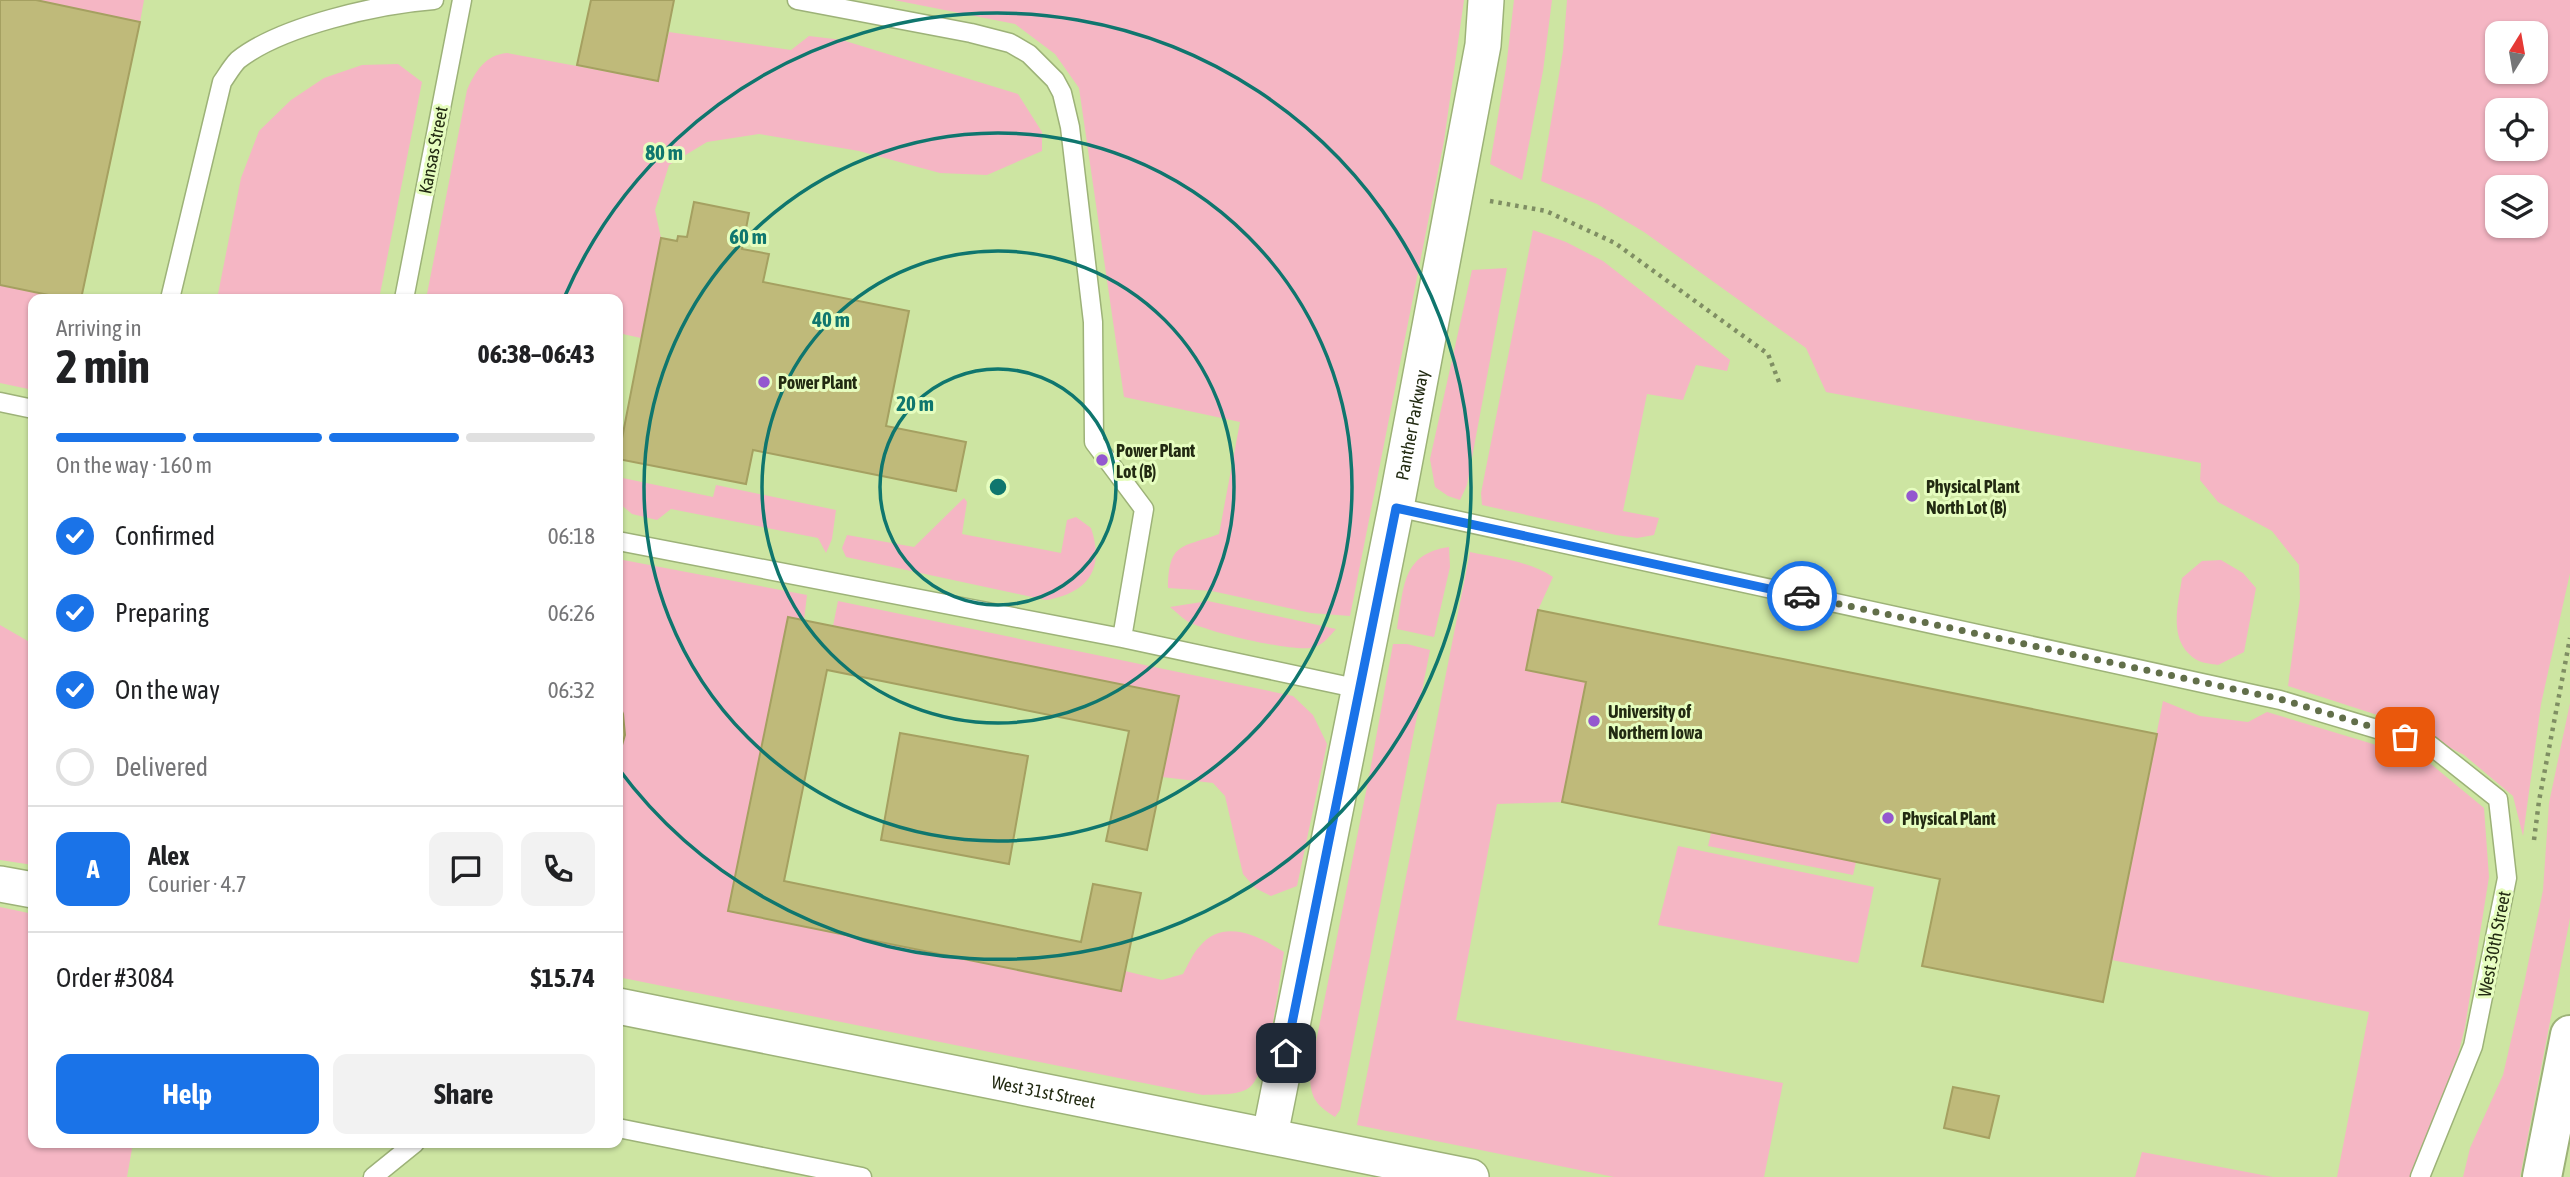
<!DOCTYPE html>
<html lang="en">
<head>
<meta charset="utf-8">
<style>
	:root { --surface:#fff; --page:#f2f2f2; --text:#202124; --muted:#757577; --line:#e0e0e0; --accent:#1a73e8 }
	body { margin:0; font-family:"Asap Condensed",sans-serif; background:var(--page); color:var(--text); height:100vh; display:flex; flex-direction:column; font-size:26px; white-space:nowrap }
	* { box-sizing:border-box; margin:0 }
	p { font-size:23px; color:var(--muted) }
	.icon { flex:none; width:38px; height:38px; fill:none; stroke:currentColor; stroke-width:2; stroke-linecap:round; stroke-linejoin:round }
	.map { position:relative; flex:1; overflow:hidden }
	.sheet { position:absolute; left:28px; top:294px; width:595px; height:854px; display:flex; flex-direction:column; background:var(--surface); border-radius:14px; box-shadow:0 2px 5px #0004 }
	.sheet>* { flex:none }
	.needle { width:46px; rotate:11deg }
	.tools { position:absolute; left:2485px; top:21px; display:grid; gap:14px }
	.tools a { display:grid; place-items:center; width:63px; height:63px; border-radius:14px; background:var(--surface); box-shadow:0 2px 5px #0004; font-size:35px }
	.pin { position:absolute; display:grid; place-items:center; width:60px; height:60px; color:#fff; margin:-30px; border-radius:14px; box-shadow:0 4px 10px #0006 }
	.courier { position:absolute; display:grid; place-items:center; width:70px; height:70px; margin:-35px; border:5px solid #1a73e8; border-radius:50%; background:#fff; color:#222; box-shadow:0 2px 9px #0007 }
	.headline em { font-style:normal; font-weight:700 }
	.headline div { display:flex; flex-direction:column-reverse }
	.headline { display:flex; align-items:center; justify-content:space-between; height:119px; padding:0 28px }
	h1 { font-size:46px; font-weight:700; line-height:52px }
	.bar { display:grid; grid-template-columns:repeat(4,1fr); gap:10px 7px; align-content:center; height:84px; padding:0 28px }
	.bar i { height:9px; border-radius:5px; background:var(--line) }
	.bar .selected { background:var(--accent) }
	.bar p { grid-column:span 4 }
	.line { display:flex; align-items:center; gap:18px; padding:0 28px; border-top:2px solid var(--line) }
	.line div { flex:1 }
	.round { display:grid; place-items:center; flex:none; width:74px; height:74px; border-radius:14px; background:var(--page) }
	ol { padding:0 28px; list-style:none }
	li { display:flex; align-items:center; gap:21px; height:77px }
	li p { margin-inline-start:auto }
	li .icon { padding:7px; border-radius:50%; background:var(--accent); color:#fff; stroke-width:4 }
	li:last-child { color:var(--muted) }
	li i { width:38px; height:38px; border:4px solid var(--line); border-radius:50% }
	.cta { display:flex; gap:14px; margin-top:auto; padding:14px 28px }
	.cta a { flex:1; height:80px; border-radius:14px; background:var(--accent); color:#fff; font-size:28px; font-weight:700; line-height:80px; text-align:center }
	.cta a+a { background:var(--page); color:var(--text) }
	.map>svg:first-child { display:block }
	.built { fill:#cde5a2; fill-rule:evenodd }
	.green { fill:#f5b6c4; fill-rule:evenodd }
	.building { fill:#bfba7a; stroke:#a5a061; stroke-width:2 }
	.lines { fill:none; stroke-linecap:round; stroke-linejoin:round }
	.service-casing { stroke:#9db278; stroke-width:21 }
	.minor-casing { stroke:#9db278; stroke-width:38 }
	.primary-casing { stroke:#9db278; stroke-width:42 }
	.path { stroke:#7f8e63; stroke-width:4.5; stroke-dasharray:3.5 5; stroke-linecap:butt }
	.service { stroke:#fff; stroke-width:18 }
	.minor { stroke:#fff; stroke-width:35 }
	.primary { stroke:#fff; stroke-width:38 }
	.done { stroke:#626f4a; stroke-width:7; stroke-dasharray:0 12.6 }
	.route { stroke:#1a73e8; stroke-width:9 }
	.ring { fill:none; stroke:#0f766e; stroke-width:3.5 }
	.poi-dot { fill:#9458cf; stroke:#e6fdbf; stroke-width:2.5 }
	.labels { text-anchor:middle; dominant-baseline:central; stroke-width:6; stroke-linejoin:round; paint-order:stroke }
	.street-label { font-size:18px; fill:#222a12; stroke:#e6fdbf }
	.poi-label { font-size:18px; font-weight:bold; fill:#222a12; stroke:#e6fdbf; text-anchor:start }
	.centre { fill:#0f766e; stroke:#e6fdbf; stroke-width:3.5 }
	.ring-label { font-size:21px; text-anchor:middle; font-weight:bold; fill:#0f766e; stroke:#e6fdbf; stroke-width:6; stroke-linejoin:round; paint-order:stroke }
</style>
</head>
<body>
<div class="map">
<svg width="2570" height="1177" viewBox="0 0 2570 1177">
	<rect width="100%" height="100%" fill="#d9f0b3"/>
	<path class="built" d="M0,0H2570V1177H0ZM2497,33H2536V72H2497ZM2497,110H2536V149H2497ZM2497,187H2536V226H2497ZM33,299H618V1143H33Z"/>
	<path class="green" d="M36,0H144L140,22Z
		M894,0H1464L1444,141L1350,616L1311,613L1212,591L1168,588C1169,542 1181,548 1219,534L1240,422L1124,397L1079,88L1055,54L1015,24Z
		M1514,0H1552L1543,71L1522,180L1490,164L1506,68Z
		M1567,0H2570V573L2541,704L2523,836L2513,796L2464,755L2405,724L2288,686L2300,598L2299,565L2272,531L2218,502L2200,480L2201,463L1826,392L1806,348L1644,232L1597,204L1541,181L1563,51ZM2497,33H2536V72H2497ZM2497,110H2536V149H2497ZM2497,187H2536V226H2497Z
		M669,32L791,50L809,36L842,40L1018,94L1042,132V151L987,175L940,173L859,151L759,134L707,142L669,165L655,210L661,238L641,338L618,333V299H456L427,294L467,90C475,72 485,55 507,53L657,81Z
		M398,64L422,82L379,299H217L241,178L259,131L291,100L324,78L362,65Z
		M1533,230L1566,242L1603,261L1730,360L1727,371L1696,365L1683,400L1647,394L1623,511L1659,518L1654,535L1637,538L1616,535L1482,505L1481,493Z
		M1507,268L1467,485L1460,500L1448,496L1435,487L1430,459L1472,270Z
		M0,285L68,299H33V390L0,383Z
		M618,477L713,497L716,485L836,510L832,539L826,553L818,538L671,509L657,520L632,514L618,502Z
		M964,498L967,502L962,534L1061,553L1067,520L1076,517L1091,528C1105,569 1088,593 1046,600L846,557L842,548L847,535L914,547Z
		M1449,547L1450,567L1434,637L1397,629C1404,588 1401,554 1449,547Z
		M1470,552C1498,558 1529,561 1553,577L1538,610L1526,670L1586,682L1562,802L1497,804L1456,1020L1783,1083L1764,1177H1614L1357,1125Z
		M618,559L807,595L804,620L788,617L728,911L1121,991L1125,971L1162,980L1183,974C1188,965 1193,953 1200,946C1224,918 1259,936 1284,952C1279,981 1270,1068 1251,1086C1241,1096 1218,1094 1203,1095L618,977Z
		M2221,560L2243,573L2256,588L2244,652L2218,665C2212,664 2202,663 2197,660C2167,642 2178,606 2182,578L2202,561Z
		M838,601L1293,696L1313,715L1327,744L1297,886L1271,896L1255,888L1243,874L1225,796L1213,783L1162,777L1178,696L833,626Z
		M1208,601L1336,629C1329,637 1321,647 1310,648C1287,651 1207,632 1187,621C1181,617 1175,611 1170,607Z
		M0,625L33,644V865L0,860Z
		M1393,644H1407L1430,650L1340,1110L1335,1117C1314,1104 1310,1096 1310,1072L1368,782Z
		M2163,701L2200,716L2248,722L2267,712L2426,760L2484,808L2489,877L2465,1027L2452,1079L2411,1177H2337L2369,1012L2112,960Z
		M2570,703V918L2520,1177H2463L2470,1148L2503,1075L2524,984L2543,890L2549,803Z
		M1711,833L1856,862L1853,875L1708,846Z
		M1678,846L1874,887L1858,963L1658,925Z
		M0,907L33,914V1143H133L127,1177H0Z
		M2142,1152L2273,1177H2135Z"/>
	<path class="building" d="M0,0H36L140,22L81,299H68L0,285Z
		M591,0H674L658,81L577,65Z
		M694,202L749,213L742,249L769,254L763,282L909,311L886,426L966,442L956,491L753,450L746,484L618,459L661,238L677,241L678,236L687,237Z
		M1538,610L2157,734L2103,1002L1922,966L1940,879L1562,802L1586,682L1526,670Z
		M788,617L1179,696L1147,850L1106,841L1129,731L827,670L784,881L1081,942L1093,884L1141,893L1121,991L728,911Z
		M618,701L623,714L625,735L618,759Z
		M900,733L1028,756L1009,864L881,840Z
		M1953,1087L1999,1096L1989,1138L1944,1128Z"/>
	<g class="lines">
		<defs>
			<path id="service" d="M797,0L971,33L1010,43L1029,54L1055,80L1062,93L1070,127L1093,322L1094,442L1144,509L1122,638
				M170,299L222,82C227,75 232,66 238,60C281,26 379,4 434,0
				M404,299L462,0
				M0,402L33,409
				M1396,507L2280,700L2430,745L2498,799L2507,878L2473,1046L2420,1177
				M618,541L1122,638L1360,689
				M618,1128L862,1177
				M373,1177L415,1143"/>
			<g id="minor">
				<path d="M0,884L33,890"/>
				<path id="s1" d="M618,1006L1471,1177"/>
				<path id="s2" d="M1270,1135L1396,507L1483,45L1486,0"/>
			</g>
			<path id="primary" d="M2542,1177L2570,1035"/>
		</defs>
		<use href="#service" class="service-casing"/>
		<use href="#minor" class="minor-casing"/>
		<use href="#primary" class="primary-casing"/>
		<path class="path" d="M1490,201L1546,211L1615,243L1768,354L1779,382
			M2534,840L2539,801L2570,638"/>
		<use href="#service" class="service"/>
		<use href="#minor" class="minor"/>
		<use href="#primary" class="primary"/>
	</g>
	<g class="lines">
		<path class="done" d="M1802,596L2280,699L2405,737"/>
		<path class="route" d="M1286,1053L1396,508L1802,596"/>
	</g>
	<g class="ring">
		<circle cx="998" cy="487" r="118"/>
		<circle cx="998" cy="487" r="236"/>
		<circle cx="998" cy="487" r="354"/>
		<path d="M564 298A473 473 0 1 1 618 768"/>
	</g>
	<g class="poi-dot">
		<circle cx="764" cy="382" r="7"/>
		<circle cx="1102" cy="460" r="7"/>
		<circle cx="1912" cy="496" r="7"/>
		<circle cx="1594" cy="721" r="7"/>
		<circle cx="1888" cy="818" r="7"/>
	</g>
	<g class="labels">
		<g class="street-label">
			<text transform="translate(433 150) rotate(-79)">Kansas Street</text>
			<text stroke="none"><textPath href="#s2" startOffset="724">Panther Parkway</textPath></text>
			<text transform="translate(2494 944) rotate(-79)">West 30th Street</text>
			<text stroke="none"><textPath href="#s1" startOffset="434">West 31st Street</textPath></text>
		</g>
		<g class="poi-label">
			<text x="778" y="382">Power Plant</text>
			<text x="1116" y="450">Power Plant<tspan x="1116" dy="21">Lot (B)</tspan></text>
			<text x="1926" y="486">Physical Plant<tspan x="1926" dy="21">North Lot (B)</tspan></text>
			<text x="1608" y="711">University of<tspan x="1608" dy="21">Northern Iowa</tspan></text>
			<text x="1902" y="818">Physical Plant</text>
		</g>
	</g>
	<circle cx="998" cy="487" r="10" class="centre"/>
	<g class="ring-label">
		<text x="664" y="160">80 m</text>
		<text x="748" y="244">60 m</text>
		<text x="831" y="327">40 m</text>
		<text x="915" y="411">20 m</text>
	</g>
</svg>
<div class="tools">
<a><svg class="needle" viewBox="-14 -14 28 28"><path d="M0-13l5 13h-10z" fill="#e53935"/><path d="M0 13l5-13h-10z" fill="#757577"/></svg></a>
<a><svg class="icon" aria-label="locate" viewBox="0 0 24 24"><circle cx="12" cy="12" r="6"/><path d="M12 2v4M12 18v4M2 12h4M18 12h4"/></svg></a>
<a><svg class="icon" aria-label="layers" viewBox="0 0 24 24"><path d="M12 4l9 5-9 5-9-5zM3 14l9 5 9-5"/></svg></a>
</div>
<div class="pin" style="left:2405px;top:737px;background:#ea580c"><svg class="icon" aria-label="bag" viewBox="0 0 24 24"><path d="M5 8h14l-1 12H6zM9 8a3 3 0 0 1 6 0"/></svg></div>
<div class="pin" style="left:1286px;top:1053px;background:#1f2937"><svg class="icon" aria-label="home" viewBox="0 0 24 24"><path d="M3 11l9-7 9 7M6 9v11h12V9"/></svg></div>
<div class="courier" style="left:1802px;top:596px"><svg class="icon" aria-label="car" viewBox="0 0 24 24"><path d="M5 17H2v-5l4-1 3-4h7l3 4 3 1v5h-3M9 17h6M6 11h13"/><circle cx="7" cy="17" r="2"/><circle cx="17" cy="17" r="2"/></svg></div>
<section class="sheet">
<div class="headline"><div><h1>2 min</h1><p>Arriving in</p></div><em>06:38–06:43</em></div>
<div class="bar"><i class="selected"></i><i class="selected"></i><i class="selected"></i><i></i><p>On the way · 160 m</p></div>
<ol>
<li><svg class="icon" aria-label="check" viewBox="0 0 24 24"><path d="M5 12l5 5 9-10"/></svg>Confirmed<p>06:18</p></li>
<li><svg class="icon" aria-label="check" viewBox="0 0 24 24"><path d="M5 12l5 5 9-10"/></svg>Preparing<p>06:26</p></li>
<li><svg class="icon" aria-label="check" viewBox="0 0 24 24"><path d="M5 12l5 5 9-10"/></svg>On the way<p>06:32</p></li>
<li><i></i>Delivered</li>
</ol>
<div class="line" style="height:126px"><b class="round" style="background:var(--accent);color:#fff">A</b><div><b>Alex</b><p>Courier · 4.7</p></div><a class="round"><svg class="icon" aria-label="chat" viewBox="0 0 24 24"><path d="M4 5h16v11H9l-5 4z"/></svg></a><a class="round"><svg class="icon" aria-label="phone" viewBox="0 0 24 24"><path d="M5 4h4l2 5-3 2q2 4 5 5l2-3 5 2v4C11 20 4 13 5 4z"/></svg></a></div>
<div class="line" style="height:91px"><div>Order #3084</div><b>$15.74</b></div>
<div class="cta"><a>Help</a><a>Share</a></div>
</section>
</div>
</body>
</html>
